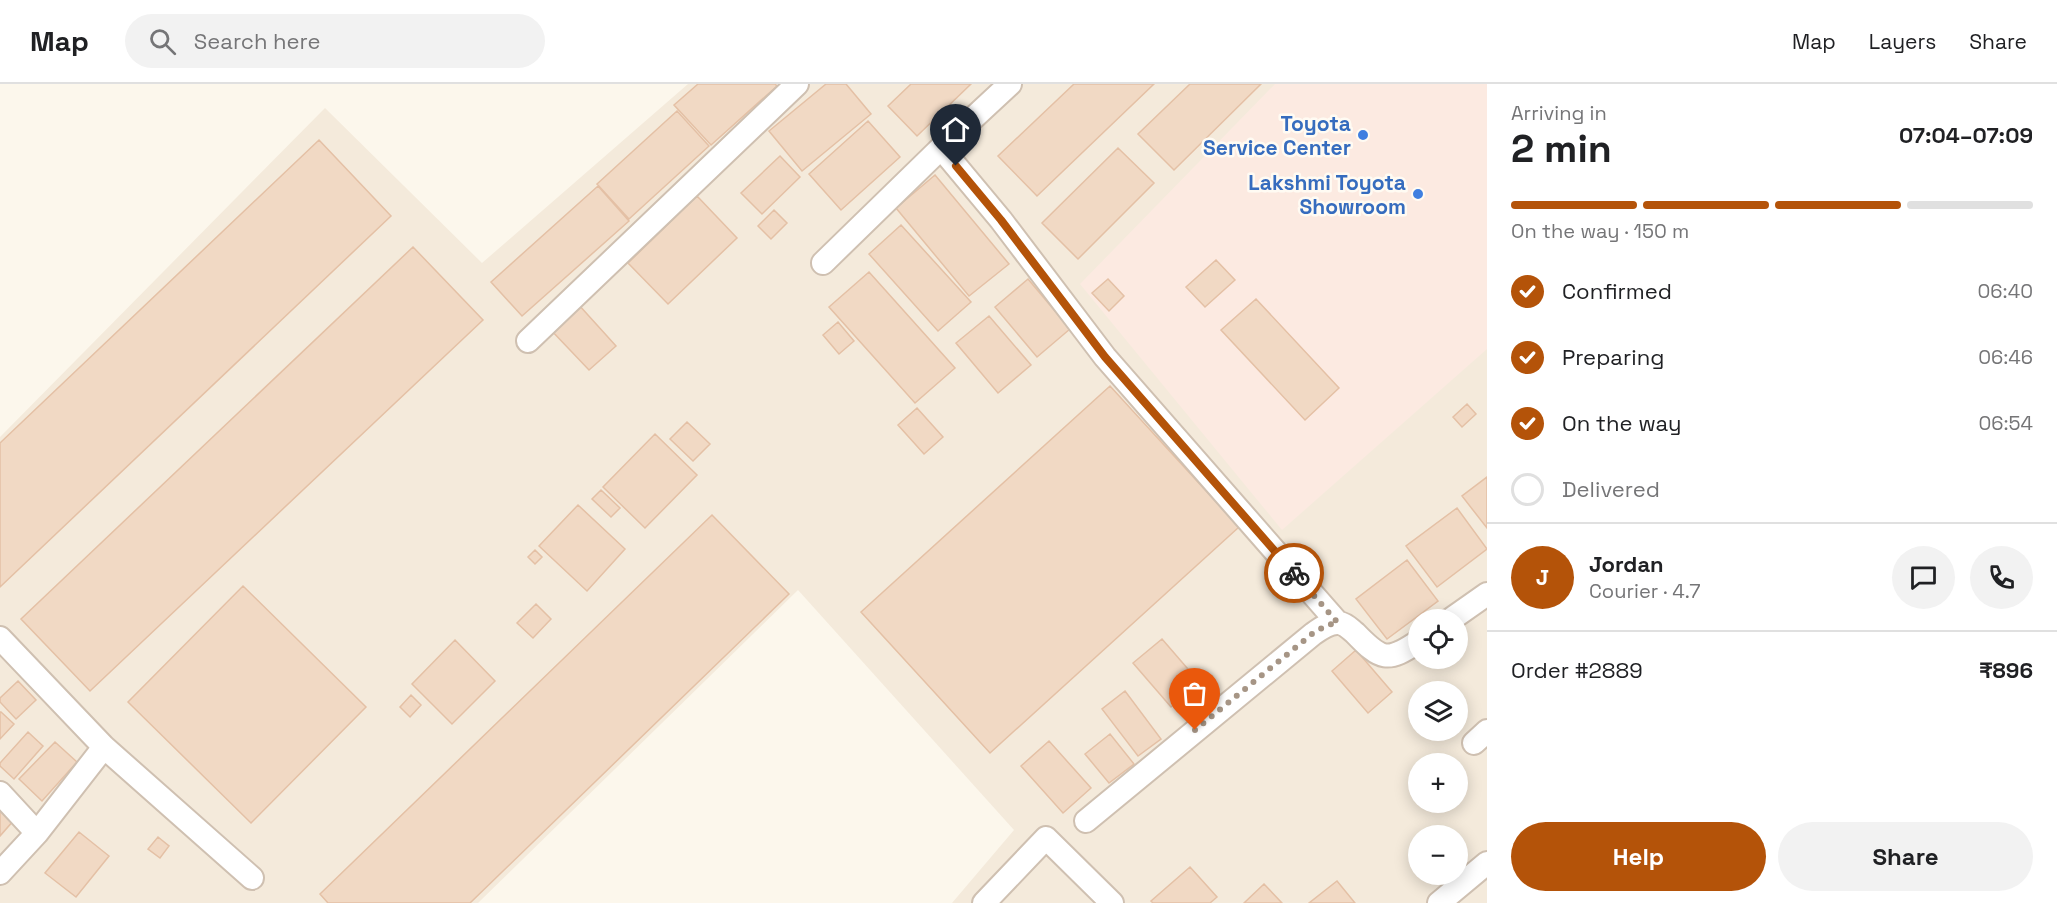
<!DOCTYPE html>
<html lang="en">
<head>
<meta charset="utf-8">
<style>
	:root { --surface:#fff; --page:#f2f2f2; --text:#202124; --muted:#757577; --line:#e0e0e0; --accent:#b45309 }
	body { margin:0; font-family:"Space Grotesk",sans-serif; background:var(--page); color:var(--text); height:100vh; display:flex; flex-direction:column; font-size:22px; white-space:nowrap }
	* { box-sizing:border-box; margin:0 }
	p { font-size:20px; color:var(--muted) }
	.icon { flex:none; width:33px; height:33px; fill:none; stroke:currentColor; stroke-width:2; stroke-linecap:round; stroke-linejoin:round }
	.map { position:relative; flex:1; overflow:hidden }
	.panel { display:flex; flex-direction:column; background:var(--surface); width:570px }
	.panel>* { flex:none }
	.fabs { position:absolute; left:1408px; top:525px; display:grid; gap:12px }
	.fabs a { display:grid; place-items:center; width:60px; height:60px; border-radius:50%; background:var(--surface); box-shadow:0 3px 15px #0003; font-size:30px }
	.pin { position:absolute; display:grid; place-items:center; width:51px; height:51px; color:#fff; margin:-62px -26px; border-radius:50% 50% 50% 0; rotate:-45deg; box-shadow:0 0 6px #0007 }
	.pin .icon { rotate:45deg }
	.courier { position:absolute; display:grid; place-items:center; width:60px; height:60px; margin:-30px; border:4px solid #b45309; border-radius:50%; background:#fff; color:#222; box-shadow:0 2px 8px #0007 }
	.overview em { font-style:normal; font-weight:600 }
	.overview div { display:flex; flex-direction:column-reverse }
	.overview { display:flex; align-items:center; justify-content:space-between; height:102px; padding:0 24px }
	h1 { font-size:39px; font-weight:600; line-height:45px }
	.bar { display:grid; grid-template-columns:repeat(4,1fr); gap:9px 6px; align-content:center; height:72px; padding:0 24px }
	.bar i { height:8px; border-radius:4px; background:var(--line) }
	.bar .active { background:var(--accent) }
	.bar p { grid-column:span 4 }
	.line { display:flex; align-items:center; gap:15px; padding:0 24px; border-top:2px solid var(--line) }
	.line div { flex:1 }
	.round { display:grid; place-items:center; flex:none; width:63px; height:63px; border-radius:32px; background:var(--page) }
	ol { padding:0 24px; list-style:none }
	li { display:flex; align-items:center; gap:18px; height:66px }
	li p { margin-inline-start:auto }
	li .icon { padding:6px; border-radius:50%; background:var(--accent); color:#fff; stroke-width:4 }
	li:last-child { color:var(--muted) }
	li i { width:33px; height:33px; border:3px solid var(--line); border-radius:50% }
	.cta { display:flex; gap:12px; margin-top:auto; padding:12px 24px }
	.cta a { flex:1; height:69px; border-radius:36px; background:var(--accent); color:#fff; font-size:24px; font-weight:600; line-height:69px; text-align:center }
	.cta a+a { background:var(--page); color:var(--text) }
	header { display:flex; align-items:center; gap:36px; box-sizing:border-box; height:84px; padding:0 30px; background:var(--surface); border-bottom:2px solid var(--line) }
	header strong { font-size:28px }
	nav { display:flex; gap:33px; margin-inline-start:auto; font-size:21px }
	.search { width:420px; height:54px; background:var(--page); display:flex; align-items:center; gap:15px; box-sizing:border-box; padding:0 21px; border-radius:33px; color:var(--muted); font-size:22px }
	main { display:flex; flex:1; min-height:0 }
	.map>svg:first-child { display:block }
	.residential { fill:#f4eadb; fill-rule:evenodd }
	.commercial { fill:#fceae1 }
	.building { fill:#f1d9c4; stroke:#e4c0a5; stroke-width:1.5 }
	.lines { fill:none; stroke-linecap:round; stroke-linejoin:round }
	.minor-casing { stroke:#cfc0b1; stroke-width:26 }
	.minor { stroke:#fff; stroke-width:22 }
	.done { stroke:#a69585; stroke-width:6; stroke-dasharray:0 10.8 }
	.route { stroke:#b45309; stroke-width:8 }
	.shop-dot { fill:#3f7fe0; stroke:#fffbf3; stroke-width:2 }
	.labels { text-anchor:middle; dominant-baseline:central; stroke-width:5; stroke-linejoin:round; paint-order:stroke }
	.shop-label { font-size:21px; font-weight:bold; fill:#366cbe; stroke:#fffbf3; text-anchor:end }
</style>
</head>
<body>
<header>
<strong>Map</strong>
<div class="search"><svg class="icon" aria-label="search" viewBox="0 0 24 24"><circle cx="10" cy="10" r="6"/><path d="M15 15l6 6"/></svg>Search here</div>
<nav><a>Map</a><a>Layers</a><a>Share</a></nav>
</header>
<main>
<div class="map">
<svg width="1487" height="819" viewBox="0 0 1487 819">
	<rect width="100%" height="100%" fill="#fcf7ec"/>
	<path class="residential" d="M688,0H1487V819H952L1014,746L798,506L478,819H0V353L325,24L482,179ZM1419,536H1458V574H1419ZM1419,608H1458V646H1419ZM1419,680H1458V718H1419ZM1419,752H1458V790H1419Z"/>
	<path class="commercial" d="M1275,0H1487V265L1282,446L1080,200Z"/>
	<path class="building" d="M698,0H775L777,2L711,61L674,21Z
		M826,0H846L871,30L802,87L769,47Z
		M911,0H971L917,52L888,22Z
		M1074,0H1154L1037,112L998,72Z
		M1190,0H1261L1174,86L1138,50Z
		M677,27L709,62L629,135L597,100Z
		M868,37L900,73L841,126L809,90Z
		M319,56L391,132L0,503V359Z
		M1118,64L1154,99L1078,175L1042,139Z
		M780,72L800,93L762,130L741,109Z
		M935,91L1009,180L969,212L896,124Z
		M598,102L629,137L522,232L491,198Z
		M697,112L737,154L668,220L628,179Z
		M774,126L787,139L771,155L758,142Z
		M901,141L971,218L938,247L869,170Z
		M413,163L483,236L90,607L21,535Z
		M1216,176L1235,196L1205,223L1186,203Z
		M869,188L955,284L915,319L829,223Z
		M1028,195L1070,245L1037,273L995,223Z
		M1108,195L1124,212L1109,227L1092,209Z
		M1256,215L1339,304L1305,336L1221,246Z
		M578,220L616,262L589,286L550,245Z
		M989,232L1031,281L998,309L956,259Z
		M838,238L854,257L839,270L823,251Z
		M1110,302L1239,443L990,669L861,528Z
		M1467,320L1476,330L1462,343L1453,333Z
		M917,324L943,353L924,370L898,341Z
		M687,338L710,360L693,377L670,355Z
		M655,350L697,391L645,444L603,403Z
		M1487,393V444L1462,412Z
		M601,406L620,424L611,433L592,415Z
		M578,421L625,465L587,507L539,462Z
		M1457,424L1487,465L1437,503L1406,462Z
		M712,431L789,510L470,819H328L320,810Z
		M535,466L542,473L535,480L528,473Z
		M1407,476L1438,517L1387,555L1356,515Z
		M243,502L366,623L251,739L128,618Z
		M536,520L551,535L533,554L517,539Z
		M1162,555L1200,599L1171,623L1133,579Z
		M455,556L495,597L452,640L412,600Z
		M1356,566L1392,608L1368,629L1332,587Z
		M18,597L36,616L16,635L0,618V614Z
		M1125,607L1161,655L1138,672L1102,625Z
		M411,611L421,621L410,633L400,623Z
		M1,628L14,640L0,655V628Z
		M28,648L43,662L14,695L0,682V679Z
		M1110,650L1134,680L1109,699L1085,670Z
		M1049,657L1091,704L1063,729L1021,682Z
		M55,658L77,678L42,717L19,695Z
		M0,724L14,736L0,752Z
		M79,748L109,772L76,813L45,789Z
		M158,753L169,762L160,774L148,765Z
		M1190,783L1217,813L1210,819H1153L1151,817Z
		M1337,797L1355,819H1309Z
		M1264,800L1282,819H1244Z"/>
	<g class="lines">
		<defs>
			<path id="minor" d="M941,64L1001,136L1105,273L1338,539
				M823,179L941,64L1010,0
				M528,257L797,0
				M1450,536L1487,510
				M0,554L104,663L252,794
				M1474,659L1487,647
				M0,709L37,749
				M1086,737L1313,550C1320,545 1329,538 1339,539C1346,540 1350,545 1355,549C1381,576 1387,579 1419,557
				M0,789L37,749L104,663
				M984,819L1046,754L1112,819
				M1439,819L1487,779"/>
		</defs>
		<use href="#minor" class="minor-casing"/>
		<use href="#minor" class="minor"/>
	</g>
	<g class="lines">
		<path class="done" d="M1195,646L1312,550L1327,541L1338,539L1294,489"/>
		<path class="route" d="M956,82L1001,136L1105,273L1294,489"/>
	</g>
	<g class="shop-dot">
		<circle cx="1363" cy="51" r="6"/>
		<circle cx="1418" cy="110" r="6"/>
	</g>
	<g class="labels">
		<g class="shop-label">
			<text x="1351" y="39">Toyota<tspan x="1351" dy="24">Service Center</tspan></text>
			<text x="1406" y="98">Lakshmi Toyota<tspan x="1406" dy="24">Showroom</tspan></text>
		</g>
	</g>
</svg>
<div class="fabs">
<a><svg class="icon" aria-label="locate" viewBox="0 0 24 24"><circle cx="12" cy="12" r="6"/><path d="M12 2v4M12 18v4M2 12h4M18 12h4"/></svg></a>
<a><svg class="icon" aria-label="layers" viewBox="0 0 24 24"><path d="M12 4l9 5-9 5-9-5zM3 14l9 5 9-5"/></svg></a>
<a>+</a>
<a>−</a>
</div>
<div class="pin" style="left:1195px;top:646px;background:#ea580c"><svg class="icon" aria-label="bag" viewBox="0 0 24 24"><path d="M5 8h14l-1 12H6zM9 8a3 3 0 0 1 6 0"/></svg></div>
<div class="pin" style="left:956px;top:82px;background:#1f2937"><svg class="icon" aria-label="home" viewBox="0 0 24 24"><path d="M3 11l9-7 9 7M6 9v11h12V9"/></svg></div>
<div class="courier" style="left:1294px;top:489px"><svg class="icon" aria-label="bike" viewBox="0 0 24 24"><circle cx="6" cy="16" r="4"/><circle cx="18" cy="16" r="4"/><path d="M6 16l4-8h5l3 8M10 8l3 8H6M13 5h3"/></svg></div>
</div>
<section class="panel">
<div class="overview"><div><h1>2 min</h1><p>Arriving in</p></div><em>07:04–07:09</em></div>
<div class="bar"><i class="active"></i><i class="active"></i><i class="active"></i><i></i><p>On the way · 150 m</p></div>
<ol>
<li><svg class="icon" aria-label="check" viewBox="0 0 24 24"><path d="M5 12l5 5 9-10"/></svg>Confirmed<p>06:40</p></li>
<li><svg class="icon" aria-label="check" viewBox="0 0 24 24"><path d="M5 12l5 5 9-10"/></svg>Preparing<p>06:46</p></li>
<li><svg class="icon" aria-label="check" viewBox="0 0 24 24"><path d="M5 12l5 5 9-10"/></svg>On the way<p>06:54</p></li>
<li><i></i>Delivered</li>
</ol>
<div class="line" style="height:108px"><b class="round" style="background:var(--accent);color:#fff">J</b><div><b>Jordan</b><p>Courier · 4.7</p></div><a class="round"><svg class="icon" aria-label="chat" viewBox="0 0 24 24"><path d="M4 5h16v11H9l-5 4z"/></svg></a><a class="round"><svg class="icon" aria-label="phone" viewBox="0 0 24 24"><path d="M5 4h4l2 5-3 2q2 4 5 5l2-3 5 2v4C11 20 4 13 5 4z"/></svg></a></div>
<div class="line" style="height:78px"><div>Order #2889</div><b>₹896</b></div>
<div class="cta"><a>Help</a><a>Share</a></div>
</section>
</main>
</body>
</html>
